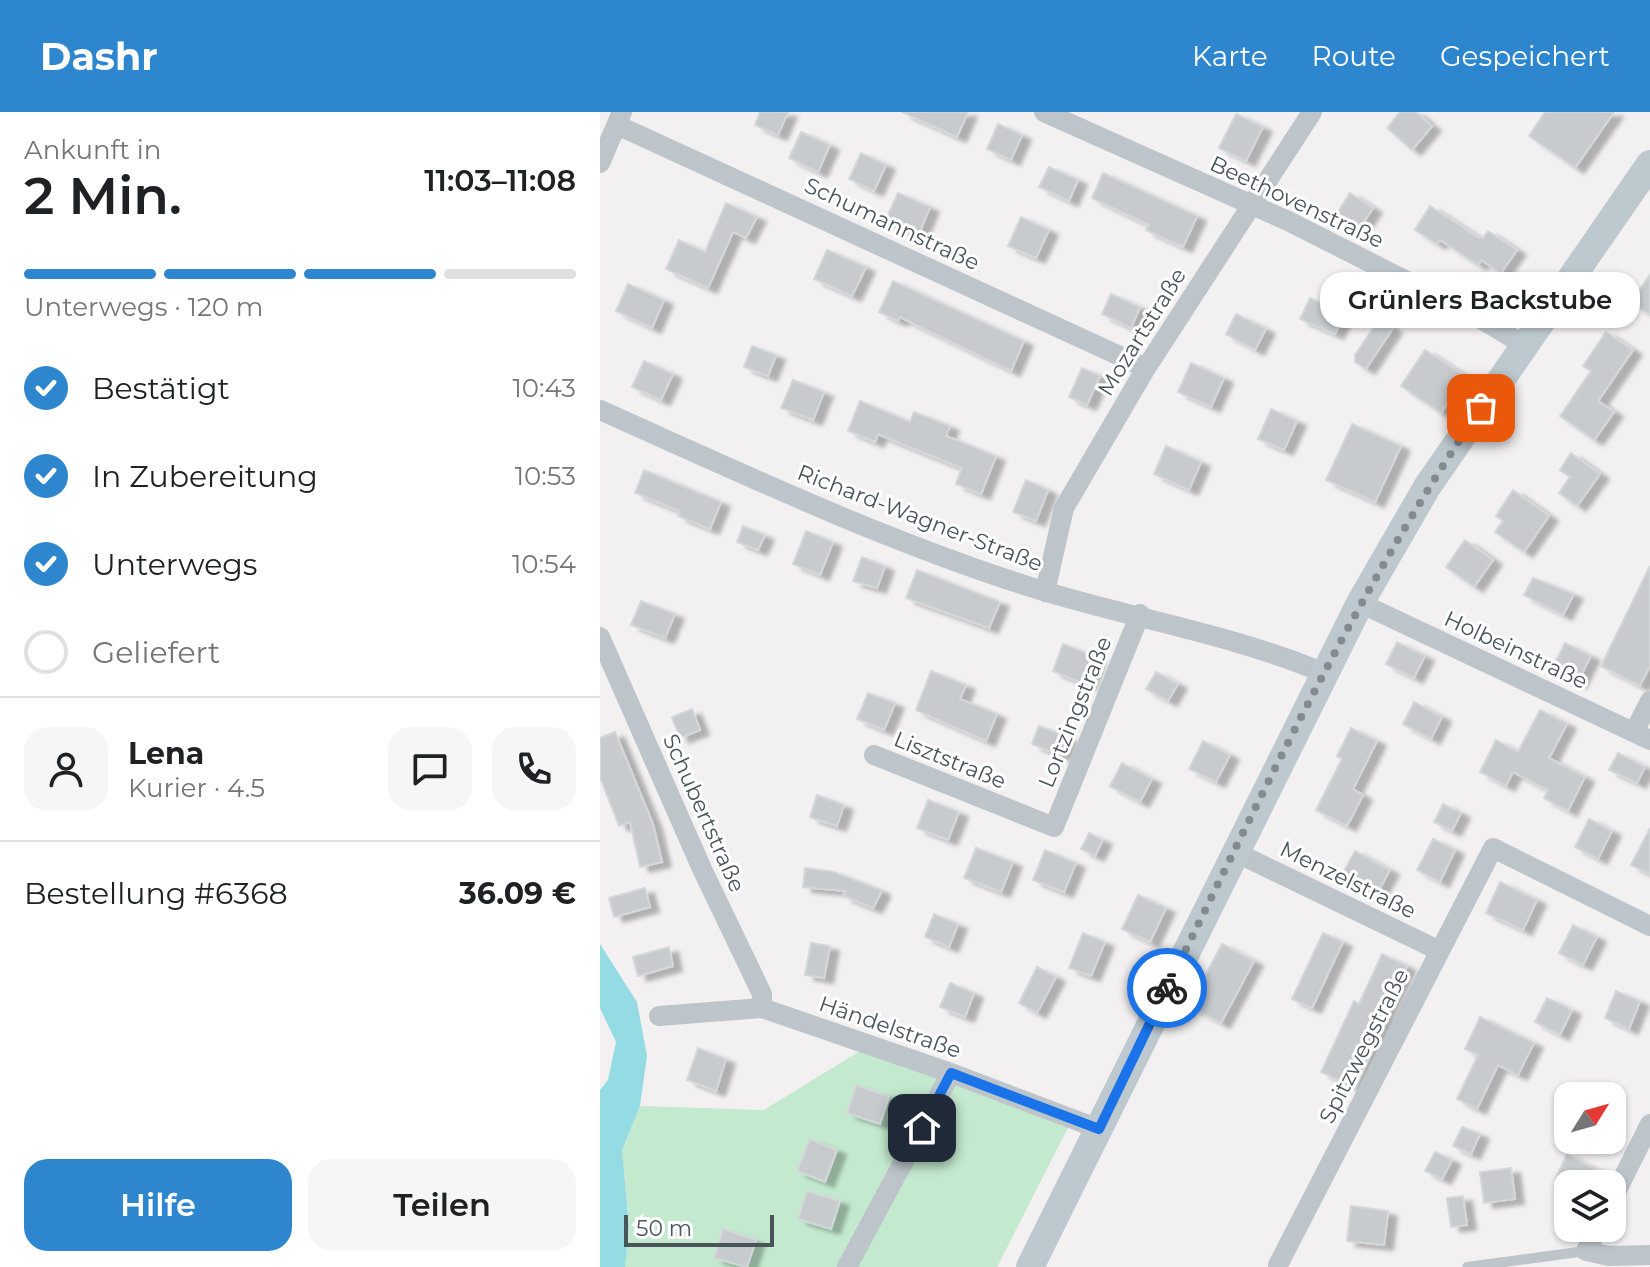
<!DOCTYPE html>
<html lang="de">
<head>
<meta charset="utf-8">
<style>
	:root { --surface:#fff; --page:#f6f6f6; --text:#202124; --muted:#757577; --line:#e0e0e0; --accent:#2d86ce }
	body { margin:0; font-family:Montserrat,sans-serif; background:var(--page); color:var(--text); height:100vh; display:flex; flex-direction:column; font-size:30px; white-space:nowrap }
	* { box-sizing:border-box; margin:0 }
	p { font-size:26px; color:var(--muted) }
	.icon { flex:none; width:44px; height:44px; fill:none; stroke:currentColor; stroke-width:2; stroke-linecap:round; stroke-linejoin:round }
	.map { position:relative; flex:1; overflow:hidden }
	.sheet { display:flex; flex-direction:column; background:var(--surface); width:600px }
	.sheet>* { flex:none }
	.needle { width:52px; rotate:53deg }
	.fabs { position:absolute; left:954px; top:970px; display:grid; gap:16px }
	.fabs a { display:grid; place-items:center; width:72px; height:72px; border-radius:16px; background:var(--surface); box-shadow:0 2px 6px #0004; font-size:40px }
	.scale { position:absolute; left:24px; bottom:20px; width:150px; box-sizing:border-box; padding-left:8px; border:4px solid #49555b; border-top:0; font-size:22px; line-height:28px; white-space:nowrap; color:#49555b; -webkit-text-stroke:6px #fff; paint-order:stroke }
	.pin { position:absolute; display:grid; place-items:center; width:68px; height:68px; color:#fff; margin:-34px; border-radius:16px; box-shadow:0 4px 12px #0006 }
	.courier { position:absolute; display:grid; place-items:center; width:80px; height:80px; margin:-40px; border:6px solid #1a73e8; border-radius:50%; background:#fff; color:#222; box-shadow:0 2px 10px #0007 }
	.bubble { position:absolute; height:56px; border-radius:24px; background:var(--surface); box-shadow:0 2px 6px #0004; font-size:26px; font-weight:600; line-height:56px; text-align:center }
	.head em { font-style:normal; font-weight:600 }
	.head div { display:flex; flex-direction:column-reverse }
	.head { display:flex; align-items:center; justify-content:space-between; height:136px; padding:0 24px }
	h1 { font-size:52px; font-weight:600; line-height:60px }
	.bar { display:grid; grid-template-columns:repeat(4,1fr); gap:12px 8px; align-content:center; height:96px; padding:0 24px }
	.bar i { height:10px; border-radius:6px; background:var(--line) }
	.bar .current { background:var(--accent) }
	.bar p { grid-column:span 4 }
	.line { display:flex; align-items:center; gap:20px; padding:0 24px; border-top:2px solid var(--line) }
	.line div { flex:1 }
	.round { display:grid; place-items:center; flex:none; width:84px; height:84px; border-radius:24px; background:var(--page) }
	ol { padding:0 24px; list-style:none }
	li { display:flex; align-items:center; gap:24px; height:88px }
	li p { margin-inline-start:auto }
	li .icon { padding:8px; border-radius:50%; background:var(--accent); color:#fff; stroke-width:4 }
	li:last-child { color:var(--muted) }
	li i { width:44px; height:44px; border:4px solid var(--line); border-radius:50% }
	.button { display:flex; gap:16px; margin-top:auto; padding:16px 24px }
	.button a { flex:1; height:92px; border-radius:24px; background:var(--accent); color:#fff; font-size:32px; font-weight:600; line-height:92px; text-align:center }
	.button a+a { background:var(--page); color:var(--text) }
	header { display:flex; align-items:center; gap:48px; box-sizing:border-box; height:112px; padding:0 40px; background:var(--accent); color:#fff }
	header strong { font-size:38px }
	nav { display:flex; gap:44px; margin-inline-start:auto; font-size:28px }
	main { display:flex; flex:1; min-height:0 }
	.map>svg:first-child { display:block }
	.green { fill:#c3eace }
	.water { fill:#95dbe3 }
	.building { fill:#c7cbce; stroke:#d4d7da; stroke-width:2; filter:url(#shadow) }
	.lines { fill:none; stroke-linecap:round; stroke-linejoin:round }
	.lane { stroke:#bdc5cb; stroke-width:10 }
	.street { stroke:#bdc5cb; stroke-width:20 }
	.secondary { stroke:#bdc8cf; stroke-width:28 }
	.done { stroke:#848b8f; stroke-width:8; stroke-dasharray:0 14.4 }
	.route { stroke:#1a73e8; stroke-width:10 }
	.labels { text-anchor:middle; dominant-baseline:central; stroke-width:6; stroke-linejoin:round; paint-order:stroke }
	.street-label { font-size:22px; fill:#49555b; stroke:#fff }
</style>
</head>
<body>
<header>
<strong>Dashr</strong>
<nav><a>Karte</a><a>Route</a><a>Gespeichert</a></nav>
</header>
<main>
<section class="sheet">
<div class="head"><div><h1>2 Min.</h1><p>Ankunft in</p></div><em>11:03–11:08</em></div>
<div class="bar"><i class="current"></i><i class="current"></i><i class="current"></i><i></i><p>Unterwegs · 120 m</p></div>
<ol>
<li><svg class="icon" aria-label="check" viewBox="0 0 24 24"><path d="M5 12l5 5 9-10"/></svg>Bestätigt<p>10:43</p></li>
<li><svg class="icon" aria-label="check" viewBox="0 0 24 24"><path d="M5 12l5 5 9-10"/></svg>In Zubereitung<p>10:53</p></li>
<li><svg class="icon" aria-label="check" viewBox="0 0 24 24"><path d="M5 12l5 5 9-10"/></svg>Unterwegs<p>10:54</p></li>
<li><i></i>Geliefert</li>
</ol>
<div class="line" style="height:144px"><a class="round"><svg class="icon" aria-label="person" viewBox="0 0 24 24"><circle cx="12" cy="8" r="4"/><path d="M4 21q1-7 8-7t8 7"/></svg></a><div><b>Lena</b><p>Kurier · 4.5</p></div><a class="round"><svg class="icon" aria-label="chat" viewBox="0 0 24 24"><path d="M4 5h16v11H9l-5 4z"/></svg></a><a class="round"><svg class="icon" aria-label="phone" viewBox="0 0 24 24"><path d="M5 4h4l2 5-3 2q2 4 5 5l2-3 5 2v4C11 20 4 13 5 4z"/></svg></a></div>
<div class="line" style="height:104px"><div>Bestellung #6368</div><b>36.09 €</b></div>
<div class="button"><a>Hilfe</a><a>Teilen</a></div>
</section>
<div class="map">
<svg width="1050" height="1155" viewBox="0 0 1050 1155">
	<defs>
		<filter id="shadow"><feDropShadow dx="9" dy="5" stdDeviation="2" flood-color="#0004"/></filter>
	</defs>
	<rect width="100%" height="100%" fill="#f2f0f0"/>
	<path class="green" d="M268,934L477,998L397,1155H25L29,1115L22,1038L40,994L164,998Z"/>
	<path class="water" d="M0,832L37,890L47,944L40,994L22,1038L29,1115L25,1155H0V978L8,968L16,930L0,896Z"/>
	<path class="building" d="M160,0H188L178,23L155,13Z
		M302,0H368L357,25Z
		M800,0H816L832,14L812,38L787,16Z
		M945,0H1014L975,56L929,24Z
		M636,2L663,15L646,49L619,36Z
		M398,12L422,23L411,48L387,37Z
		M201,20L230,33L218,60L189,46Z
		M261,41L286,53L274,79L249,67Z
		M449,55L478,68L469,89L439,75Z
		M503,61L597,104L583,135L546,118L549,113L492,86Z
		M298,81L330,95L318,124L285,109Z
		M750,81L773,96L757,120L735,105Z
		M126,91L157,105L146,126L133,120L108,176L66,157L79,128L105,140Z
		M830,94L878,125L883,126L888,119L917,138L901,161L881,148L878,153L840,128L837,132L815,118Z
		M421,105L449,118L436,146L408,134Z
		M227,138L266,155L252,184L214,167Z
		M1050,163V203L1031,190Z
		M293,169L424,229L411,259L300,205L298,209L279,200Z
		M28,172L64,188L52,216L16,199Z
		M511,182L540,195L531,216L502,202Z
		M710,186L744,202L735,222L700,207Z
		M636,202L666,217L655,238L626,222Z
		M779,207L793,216L766,257L755,250V243Z
		M1006,220L1033,238L998,289L1014,300L994,328L960,304L991,259L983,254Z
		M152,234L176,243L168,264L144,255Z
		M825,238L865,264L841,301L801,274Z
		M44,249L73,262L61,288L32,275Z
		M591,251L624,266L611,295L578,280Z
		M482,256L500,264L487,293L469,285Z
		M193,268L224,280L213,308L181,296Z
		M260,289L310,310L314,300L350,314L346,324L396,344L381,382L356,372L362,356L278,322L275,330L248,319Z
		M671,297L697,309L684,338L658,327Z
		M752,312L801,334L775,390L726,368Z
		M566,334L601,350L589,378L554,362Z
		M971,341L1000,362L977,394L959,381L970,365L960,358Z
		M44,358L121,390L110,417L78,404L80,399L35,381Z
		M426,368L448,378L436,409L413,400Z
		M913,378L949,404L924,440L895,420L903,409L896,404Z
		M143,414L165,423L158,438L137,430Z
		M206,419L233,430L220,463L193,452Z
		M865,428L893,448L874,475L846,455Z
		M262,445L285,454L277,476L253,469Z
		M1050,454V554L1040,574L1001,554Z
		M317,458L400,490L389,516L306,486Z
		M933,466L974,482L963,503L924,483Z
		M41,489L75,502L65,526L31,513Z
		M797,530L825,544L814,566L786,552Z
		M965,531L991,544L977,571L951,558Z
		M463,532L497,545L487,573L453,559Z
		M331,559L366,573L360,587L397,602L386,629L316,598Z
		M556,560L578,572L568,589L546,577Z
		M268,581L295,591L284,618L257,607Z
		M814,590L842,605L831,627L803,612Z
		M92,597L100,618L80,626L72,605Z
		M940,598L967,612L949,646L985,665L968,699L944,686L948,678L913,660L906,674L880,660L896,628L918,640Z
		M439,614L468,625L461,644L432,632Z
		M751,616L777,629L753,677L763,683L747,714L716,698L742,647L737,644Z
		M15,620L53,712L62,750L40,755L30,710L19,714L0,665V626Z
		M603,629L630,643L616,670L589,657Z
		M1018,641L1045,655L1037,671L1009,658Z
		M522,651L552,667L540,690L510,674Z
		M217,683L244,693L237,714L210,705Z
		M328,688L359,700L348,728L317,716Z
		M843,692L861,701L852,719L834,710Z
		M989,707L1012,719L998,747L975,735Z
		M1050,716V762L1031,753Z
		M489,721L503,728L495,744L481,737Z
		M833,727L855,738L840,770L817,758Z
		M376,736L413,750L401,780L364,766Z
		M445,738L476,751L464,780L433,768Z
		M755,739L790,758L775,785L740,766Z
		M205,756L234,760L281,778L280,783L273,796L243,784L245,779L203,775Z
		M900,770L937,788L923,818L886,801Z
		M45,776L50,795L14,805L9,786Z
		M538,783L566,796L550,830L522,817Z
		M334,802L358,812L349,835L325,825Z
		M973,813L997,825L983,853L959,841Z
		M483,821L505,830L491,864L469,856Z
		M723,821L743,830L712,896L692,887Z
		M211,831L230,834L224,866L205,863Z
		M622,832L654,849L621,911L589,894Z
		M69,835L73,854L38,864L33,845Z
		M782,842L807,854L784,903L788,905L755,976L721,960L754,889L759,892Z
		M437,855L456,865L437,901L419,891Z
		M350,871L374,881L365,905L340,895Z
		M1016,879L1040,889L1029,917L1005,906Z
		M947,886L972,898L960,923L935,910Z
		M880,905L934,931L918,963L898,953L877,997L857,987L878,943L865,937Z
		M98,936L126,947L116,979L87,968Z
		M256,973L289,984L280,1012L247,1001Z
		M862,1015L880,1022L871,1042L853,1034Z
		M210,1027L237,1038L225,1070L197,1059Z
		M835,1040L852,1048L842,1067L825,1059Z
		M967,1042L999,1059L993,1072H967L956,1066Z
		M911,1056L915,1087L884,1091L880,1060Z
		M207,1079L240,1089L231,1117L198,1107Z
		M863,1084L867,1113L851,1115L847,1086Z
		M751,1094L788,1099L784,1133L747,1129Z
		M123,1117L156,1128L147,1155L114,1146Z"/>
	<g class="lines">
		<path class="lane" d="M867,1155L986,1139"/>
		<path class="street" d="M444,0L688,109L876,204L924,233
			M17,13L546,256
			M0,51L22,0
			M0,298C139,360 276,425 421,472C521,505 627,520 724,561
			M445,480L464,396L546,256L712,0
			M760,491L1050,628
			M0,525L102,757L162,882V896
			M1034,620L1050,589
			M274,643L454,715L540,502
			M635,740L840,839
			M59,904L162,896L351,961L499,1017
			M1012,1088L1050,1012
			M998,1116L986,1139L1009,1144L1050,1143
			M678,1153L893,736L1050,814
			M247,1155L351,961"/>
		<path class="secondary" d="M430,1155L760,491L827,375L1050,52"/>
	</g>
	<g class="lines">
		<path class="done" d="M567,876C664,679 757,478 881,296"/>
		<path class="route" d="M322,1016L351,961L499,1017L567,876"/>
	</g>
	<g class="labels">
		<g class="street-label">
			<text transform="translate(697 90) rotate(25)">Beethovenstraße</text>
			<text transform="translate(292 112) rotate(25)">Schumannstraße</text>
			<text transform="translate(542 220) rotate(-58)">Mozartstraße</text>
			<text transform="translate(320 406) rotate(21)">Richard-Wagner-Straße</text>
			<text transform="translate(916 538) rotate(25)">Holbeinstraße</text>
			<text transform="translate(475 600) rotate(-68)">Lortzingstraße</text>
			<text transform="translate(350 648) rotate(22)">Lisztstraße</text>
			<text transform="translate(104 701) rotate(66)">Schubertstraße</text>
			<text transform="translate(748 768) rotate(26)">Menzelstraße</text>
			<text transform="translate(290 915) rotate(19)">Händelstraße</text>
			<text transform="translate(764 934) rotate(-63)">Spitzwegstraße</text>
		</g>
	</g>
</svg>
<div class="fabs">
<a><svg class="needle" viewBox="-14 -14 28 28"><path d="M0-13l5 13h-10z" fill="#e53935"/><path d="M0 13l5-13h-10z" fill="#757577"/></svg></a>
<a><svg class="icon" aria-label="layers" viewBox="0 0 24 24"><path d="M12 4l9 5-9 5-9-5zM3 14l9 5 9-5"/></svg></a>
</div>
<div class="scale">50 m</div>
<div class="pin" style="left:881px;top:296px;background:#ea580c"><svg class="icon" aria-label="bag" viewBox="0 0 24 24"><path d="M5 8h14l-1 12H6zM9 8a3 3 0 0 1 6 0"/></svg></div>
<div class="pin" style="left:322px;top:1016px;background:#1f2937"><svg class="icon" aria-label="home" viewBox="0 0 24 24"><path d="M3 11l9-7 9 7M6 9v11h12V9"/></svg></div>
<div class="courier" style="left:567px;top:876px"><svg class="icon" aria-label="bike" viewBox="0 0 24 24"><circle cx="6" cy="16" r="4"/><circle cx="18" cy="16" r="4"/><path d="M6 16l4-8h5l3 8M10 8l3 8H6M13 5h3"/></svg></div>
<div class="bubble" style="left:720px;top:160px;width:320px">Grünlers Backstube</div>
</div>
</main>
</body>
</html>
